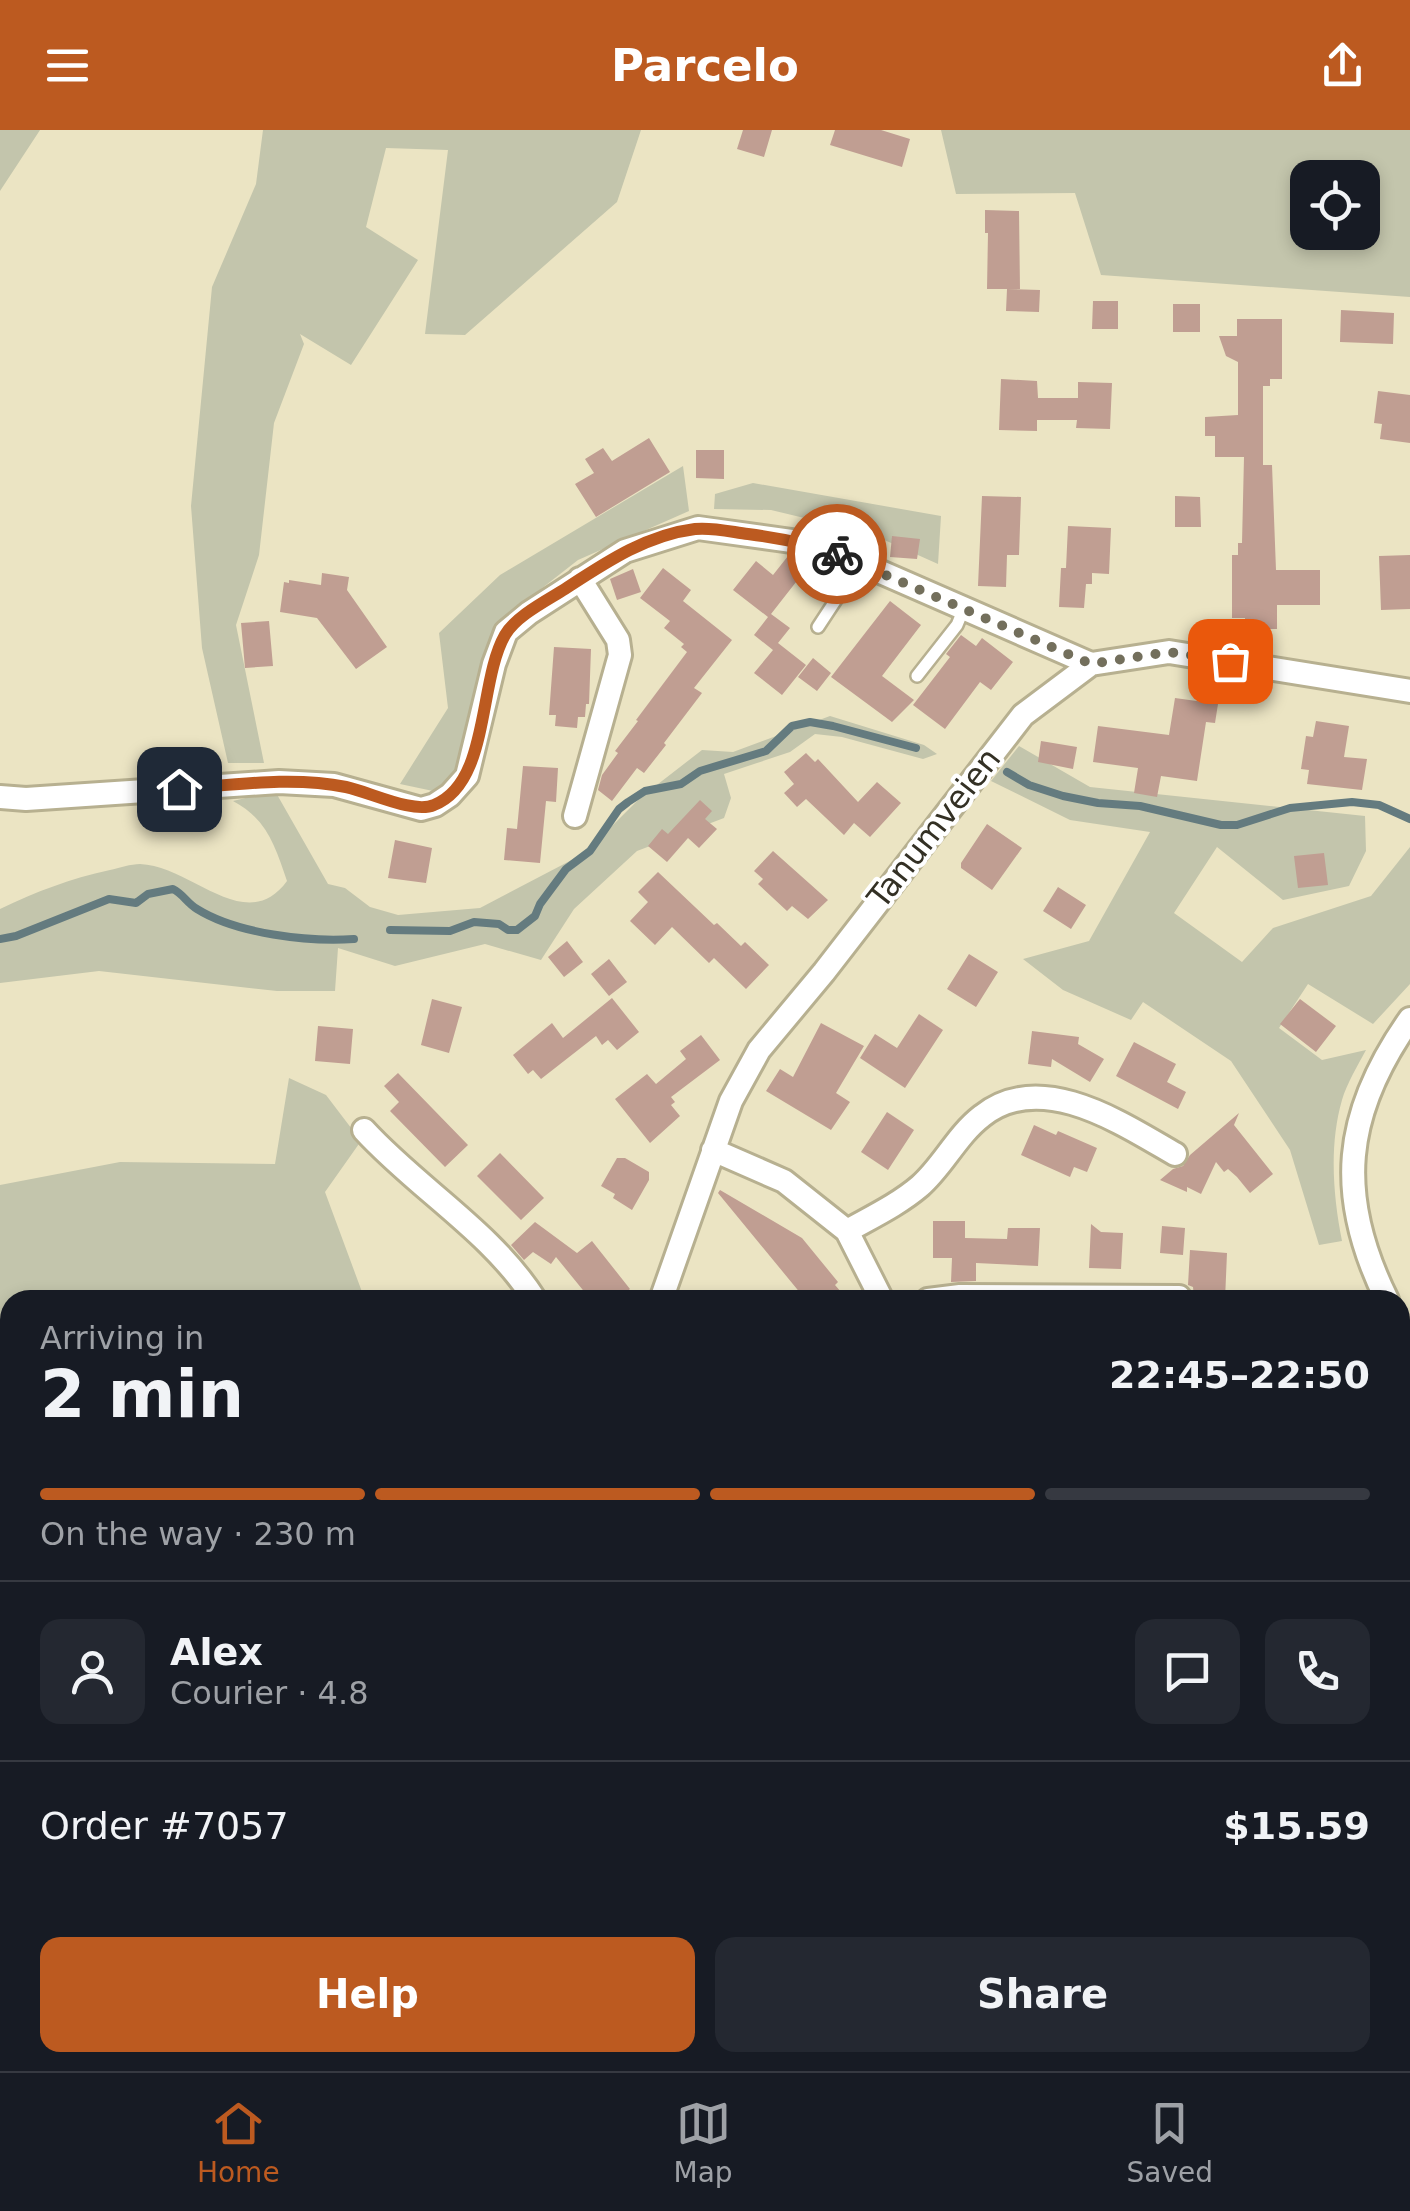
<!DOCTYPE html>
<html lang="en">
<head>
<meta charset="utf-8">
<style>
	:root { --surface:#171b24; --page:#242831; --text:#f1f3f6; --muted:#9ea1a6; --line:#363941; --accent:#bc5a20 }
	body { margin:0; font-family:"DejaVu Sans",sans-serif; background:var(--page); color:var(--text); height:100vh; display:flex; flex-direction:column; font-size:38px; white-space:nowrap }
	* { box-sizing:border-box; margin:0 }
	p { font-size:32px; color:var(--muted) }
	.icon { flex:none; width:55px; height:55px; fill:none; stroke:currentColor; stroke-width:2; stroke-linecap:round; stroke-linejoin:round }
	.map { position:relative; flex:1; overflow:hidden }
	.details { position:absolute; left:0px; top:1160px; width:1410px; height:782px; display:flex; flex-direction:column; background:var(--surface); border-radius:30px 30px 0 0; box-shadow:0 5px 15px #0003 }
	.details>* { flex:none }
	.fabs { position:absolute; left:1290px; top:30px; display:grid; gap:20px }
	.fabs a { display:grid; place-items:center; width:90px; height:90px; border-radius:20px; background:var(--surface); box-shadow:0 5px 15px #0003; font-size:50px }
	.pin { position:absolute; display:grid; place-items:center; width:85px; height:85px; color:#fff; margin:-42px; border-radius:20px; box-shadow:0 5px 15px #0006 }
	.courier { position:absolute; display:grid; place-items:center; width:100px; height:100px; margin:-50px; border:8px solid #bc5a20; border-radius:50%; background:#fff; color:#222; box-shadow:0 2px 12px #0007 }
	.overview em { font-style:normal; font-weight:700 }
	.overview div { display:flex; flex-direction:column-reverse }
	.overview { display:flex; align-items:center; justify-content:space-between; height:170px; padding:0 40px }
	h1 { font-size:65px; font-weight:700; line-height:75px }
	.bar { display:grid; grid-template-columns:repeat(4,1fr); gap:15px 10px; align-content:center; height:120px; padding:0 40px }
	.bar i { height:12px; border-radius:8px; background:var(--line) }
	.bar .selected { background:var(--accent) }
	.bar p { grid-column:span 4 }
	.line { display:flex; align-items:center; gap:25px; padding:0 40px; border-top:2px solid var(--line) }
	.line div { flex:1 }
	.round { display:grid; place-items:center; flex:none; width:105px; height:105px; border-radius:20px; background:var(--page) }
	.primary-button { display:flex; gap:20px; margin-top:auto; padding:20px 40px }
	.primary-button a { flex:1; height:115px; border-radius:20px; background:var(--accent); color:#fff; font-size:40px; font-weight:700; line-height:115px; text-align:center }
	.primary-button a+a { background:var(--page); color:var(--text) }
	header { display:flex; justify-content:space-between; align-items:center; height:130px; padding:0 40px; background:var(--accent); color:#fff; font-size:45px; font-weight:700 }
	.menu { display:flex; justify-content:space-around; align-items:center; height:140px; border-top:2px solid var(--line); background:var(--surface); font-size:28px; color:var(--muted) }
	.menu a { display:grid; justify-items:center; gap:5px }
	.menu .selected { color:var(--accent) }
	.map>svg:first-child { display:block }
	.green { fill:#c3c5ac; fill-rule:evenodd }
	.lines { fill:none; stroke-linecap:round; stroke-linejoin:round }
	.stream { stroke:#647b7f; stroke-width:8 }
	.building { fill:#c09e92 }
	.service-casing { stroke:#b7b090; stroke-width:16 }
	.minor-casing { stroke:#b7b090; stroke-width:28 }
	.service { stroke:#fff; stroke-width:11 }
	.minor { stroke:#fff; stroke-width:22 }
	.done { stroke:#736f5c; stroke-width:10; stroke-dasharray:0 18 }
	.route { stroke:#bc5a20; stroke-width:12 }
	.labels { text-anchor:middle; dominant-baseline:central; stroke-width:8; stroke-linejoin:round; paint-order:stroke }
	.street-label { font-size:32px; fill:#333024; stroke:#fff }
</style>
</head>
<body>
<header><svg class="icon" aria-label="menu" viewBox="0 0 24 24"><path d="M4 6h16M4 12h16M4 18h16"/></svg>Parcelo<svg class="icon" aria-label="share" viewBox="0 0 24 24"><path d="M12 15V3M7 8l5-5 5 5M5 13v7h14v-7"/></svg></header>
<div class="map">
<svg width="1410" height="1941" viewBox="0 0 1410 1941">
	<rect width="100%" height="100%" fill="#ebe4c3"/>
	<path class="green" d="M0,0H40L0,61Z
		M263,0H641L617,72L465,205L425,204L448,20L386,18L366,97L418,130L351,235L300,204L304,214L274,293L259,425L236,495L264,633H228L202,518L191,376L212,157L256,54Z
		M941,0H1410V167L1101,145L1075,63L956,64ZM1308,48H1362V102H1308Z
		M683,336L689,381L578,430L505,487L485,541L472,608L451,648L433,661L400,654L448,578L439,503L500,445Z
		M753,353L941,386L938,434L871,404L771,380L714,379L715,364Z
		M830,586L924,615L937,624L923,629L842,607L815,604L790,622L724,644L731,668L724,688L637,721L574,779L541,830L485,814L395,836L338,818L335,861H277L99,841L0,853V779C38,761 69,749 110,740C119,738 131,734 140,734C192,736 246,807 287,751C275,716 267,689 233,671L275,661L328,754L345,758L370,777L398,785L480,778L585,723L640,668L702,620L733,622Z
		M1019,616L1090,657L1365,686L1366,721L1349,756L1283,770L1217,717L1174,783L1242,832L1273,798L1371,766L1410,717V854L1373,894L1308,854L1279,898L1322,930L1366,920C1358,935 1347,953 1342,970C1329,1015 1333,1066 1342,1111L1319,1115L1290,1020L1231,931L1143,872L1131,890L1063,860L1023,829L1089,811L1150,702L1070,690L991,651Z
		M289,948L326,965L361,1011L325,1062L365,1170H10V1932H189L194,1941H0V1055L120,1032L275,1034Z
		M410,1932L690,1933V1941H403Z
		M974,1932L1113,1933L1114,1941H967Z"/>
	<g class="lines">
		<path class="stream" d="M1007,642L1029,655L1063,666L1098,673L1140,676L1221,695H1237L1290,678L1352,672L1379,675L1410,689
			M390,800L450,801L474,792L499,794L508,800H517L535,786L540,774L566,739L590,721L619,679L628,672L645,661L681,654L700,641L766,621L792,596L810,592L833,596L916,618
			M0,809L16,806L109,769L136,773L148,764L173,759C183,764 187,773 197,779C237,804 308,812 354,809"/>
	</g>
	<path class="building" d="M743,0H772L764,27L737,19Z
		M835,0H881L910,9L902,37L830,15Z
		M985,80L1019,81L1020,159H987L988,103H985Z
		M1007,159L1040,160L1039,182L1006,181Z
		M1093,171H1118V199H1092Z
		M1173,174H1200V202H1173Z
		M1341,180L1394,183L1393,214L1340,212Z
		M1237,189H1282V249H1270V256H1263V335H1272L1276,440H1320V475H1277V499H1245V488H1232V425H1238V413H1242L1244,327H1215V306H1205V287L1238,285V232L1226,226L1219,206H1237Z
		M1001,249L1037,251L1038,268H1078V252L1112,253L1110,299L1076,298L1077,290H1037V301L999,300Z
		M1378,261L1410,265V313L1380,309L1382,294L1374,293Z
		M649,308L670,342L596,387L575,354L594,343L585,329L603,318L612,331Z
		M696,320H724V349L696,348Z
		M982,366L1021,367L1019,425H1007L1006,457L978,456Z
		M1175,366L1200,367L1201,397H1175Z
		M1068,396L1111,398L1109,444L1092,443V454H1086L1084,478L1059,477L1061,438H1066Z
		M892,406L920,409L917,429L890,427Z
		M1410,425V479L1381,480L1379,426Z
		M788,426L807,438L771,484L790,498L778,513L806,535L782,565L754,543L773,520L754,505L768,487L733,460L756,431L773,445Z
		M663,438L691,460L683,471L732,510L694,558L702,563L664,613L666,615L644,643L637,638L612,671L598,660L602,645L618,623L615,621L638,591L636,590L687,522L681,517L684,514L664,498L670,491L640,468Z
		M633,439L641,462L617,470L610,449Z
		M322,443L349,447L347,460L387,517L356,539L317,488L280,482L284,452L289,453V450L321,455Z
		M890,471L921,495L882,546L914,570L892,592L831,547Z
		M269,491L273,536L245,538L241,493Z
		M961,505L976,516L982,508L1013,532L991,560L980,552L945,599L913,575L950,527L946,524Z
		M554,517L591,519L589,574H586L585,587H578L577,598L555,596L556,585H549Z
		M813,528L831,543L817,561L798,547Z
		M1175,568L1218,574L1215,593L1206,592L1197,651L1161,646L1157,667L1134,663L1138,638L1093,632L1098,596L1169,605Z
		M1316,591L1349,596L1344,627L1367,629L1362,660L1307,654L1309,640L1301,639L1306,606L1313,607Z
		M1041,611L1077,617L1073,639L1038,632Z
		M806,623L815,632L818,629L858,672L877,652L901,673L870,707L854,693L844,705L806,669L797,677L784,663L794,654L784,642Z
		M523,636L558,638L556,672L546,671L540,733L504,730L507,698L517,699Z
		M700,670L712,681L705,689L717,699L699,718L688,708L667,732L648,716L662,699L668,704Z
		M987,694L1022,718L992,760L961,738V733Z
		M395,710L432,718L426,753L388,748Z
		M773,721L828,770L808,789L792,776L787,781L758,754L763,749L754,741Z
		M1324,723L1328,755L1298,758L1294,726Z
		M658,742L714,795L717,793L741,816L745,812L769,835L746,859L714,828L709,833L672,797L655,815L630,791L648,772L638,762Z
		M1058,757L1086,775L1071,799L1043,781Z
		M567,811L583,832L564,847L548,827Z
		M969,824L998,842L976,877L947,859Z
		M609,829L627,852L609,866L591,844Z
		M612,868L639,902L617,920L608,910L602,915L596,906L541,949L533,940L528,944L513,925L552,893L563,908Z
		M432,869L462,877L449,923L421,915Z
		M1300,869L1336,896L1316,922L1280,894Z
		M919,884L943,900L905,958L860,928L875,904L897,918Z
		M821,893L864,916L836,963L850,972L831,1000L766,961L780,939L793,947Z
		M318,896L353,899L350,934L315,931Z
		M1032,901L1079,907L1078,914L1104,929L1090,952L1052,929L1051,937L1028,934Z
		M701,905L720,930L671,967L675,972L671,975L680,986L650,1013L615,969L647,944L656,954L686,929L680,921Z
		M1134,912L1176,934L1167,952L1186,962L1178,979L1116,946Z
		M398,943L468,1015L445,1037L390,981L399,972L384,956Z
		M887,982L914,1000L888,1040L861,1022Z
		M1239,983L1234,995L1273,1044L1250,1063L1237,1047L1228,1039L1224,1042L1216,1032L1201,1064L1187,1057V1062L1160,1050L1173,1039L1183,1036L1190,1025Z
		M1034,995L1056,1005L1058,1001L1097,1018L1087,1042L1074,1037L1070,1047L1021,1025Z
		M500,1023L544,1068L521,1090L477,1046Z
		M617,1028H625L649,1042V1050L632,1080L613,1068L615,1064L601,1056Z
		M720,1060L802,1108L838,1152L835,1155L848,1170H806L718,1063Z
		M933,1091H965V1108L1007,1109L1008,1098H1040L1038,1136L976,1133V1151L951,1152L952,1128H933Z
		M535,1092L577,1123L592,1111L630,1159L617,1170H591L556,1127L551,1134L533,1122L524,1130L511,1115Z
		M1091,1094L1101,1102L1123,1103L1121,1139L1089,1138Z
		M1162,1096L1185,1098L1183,1125L1160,1123Z
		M1190,1120L1227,1123L1225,1170L1194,1168L1193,1157L1188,1155Z"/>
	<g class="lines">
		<defs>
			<path id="service" d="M818,497L860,433
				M917,546L957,495L964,478
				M1400,1322L1410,1321"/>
			<path id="minor" d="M0,667L26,669L279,652L334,655L421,679L435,675L450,665L467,646L494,534L506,502L529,483L625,421L698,398L806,413L860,433L1091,534
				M575,686L620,525L618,510L580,449
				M364,1000C418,1059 492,1102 535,1170
				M713,1020L784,1051L847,1101L882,1170
				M847,1101C872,1087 899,1074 920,1056C943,1036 957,1005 982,986C1041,939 1121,993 1175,1024
				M661,1170L731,971L759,920L824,842L1023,585L1091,534L1169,522L1410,561
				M928,1170L960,1166L1179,1167
				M1387,1170C1335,1065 1343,984 1410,889
				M1400,1196L1410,1217
				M1400,1471L1410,1459
				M1400,1903L1410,1906
				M593,1932L595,1941"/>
		</defs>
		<use href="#service" class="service-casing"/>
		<use href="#minor" class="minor-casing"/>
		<use href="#service" class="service"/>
		<use href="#minor" class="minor"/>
	</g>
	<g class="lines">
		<path class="done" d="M837,424L1091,534L1169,522L1230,531"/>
		<path class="route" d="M179,659C234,655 292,646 346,657C370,662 413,684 434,675C490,653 478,552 505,505C516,486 546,471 565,459C605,433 646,405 695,399C712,397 732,402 748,404C779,408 807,413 837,424"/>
	</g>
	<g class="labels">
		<g class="street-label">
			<text transform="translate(934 698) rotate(-52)">Tanumveien</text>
		</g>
	</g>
</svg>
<div class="fabs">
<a><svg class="icon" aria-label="locate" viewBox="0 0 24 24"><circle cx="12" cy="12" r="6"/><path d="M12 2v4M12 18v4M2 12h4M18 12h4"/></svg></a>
</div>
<div class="pin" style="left:1230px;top:531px;background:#ea580c"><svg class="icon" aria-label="bag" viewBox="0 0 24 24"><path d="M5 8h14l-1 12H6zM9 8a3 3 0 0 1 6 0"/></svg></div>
<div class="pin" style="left:179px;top:659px;background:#1f2937"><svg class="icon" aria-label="home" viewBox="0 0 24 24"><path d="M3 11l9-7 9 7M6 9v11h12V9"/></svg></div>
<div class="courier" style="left:837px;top:424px"><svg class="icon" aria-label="bike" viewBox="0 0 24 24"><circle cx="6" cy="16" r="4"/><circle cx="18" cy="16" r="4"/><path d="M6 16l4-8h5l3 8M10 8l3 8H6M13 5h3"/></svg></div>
<section class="details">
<div class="overview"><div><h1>2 min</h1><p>Arriving in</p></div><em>22:45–22:50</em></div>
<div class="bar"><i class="selected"></i><i class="selected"></i><i class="selected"></i><i></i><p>On the way · 230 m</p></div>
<div class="line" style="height:180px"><a class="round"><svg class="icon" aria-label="person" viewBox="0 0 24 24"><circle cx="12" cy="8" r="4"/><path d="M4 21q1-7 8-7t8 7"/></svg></a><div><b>Alex</b><p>Courier · 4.8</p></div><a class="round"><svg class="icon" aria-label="chat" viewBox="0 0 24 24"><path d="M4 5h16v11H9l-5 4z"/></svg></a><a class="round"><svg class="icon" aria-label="phone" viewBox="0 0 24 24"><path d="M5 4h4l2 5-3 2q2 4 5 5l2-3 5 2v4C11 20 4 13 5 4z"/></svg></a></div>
<div class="line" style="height:130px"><div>Order #7057</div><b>$15.59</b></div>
<div class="primary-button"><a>Help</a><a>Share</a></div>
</section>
</div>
<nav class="menu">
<a class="selected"><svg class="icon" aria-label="home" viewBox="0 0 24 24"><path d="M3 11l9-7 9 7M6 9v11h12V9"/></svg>Home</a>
<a><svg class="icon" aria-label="map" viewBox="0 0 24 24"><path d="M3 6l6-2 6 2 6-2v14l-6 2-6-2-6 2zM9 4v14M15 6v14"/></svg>Map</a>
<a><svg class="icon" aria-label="saved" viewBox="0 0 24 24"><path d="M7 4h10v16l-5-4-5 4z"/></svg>Saved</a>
</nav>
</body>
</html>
